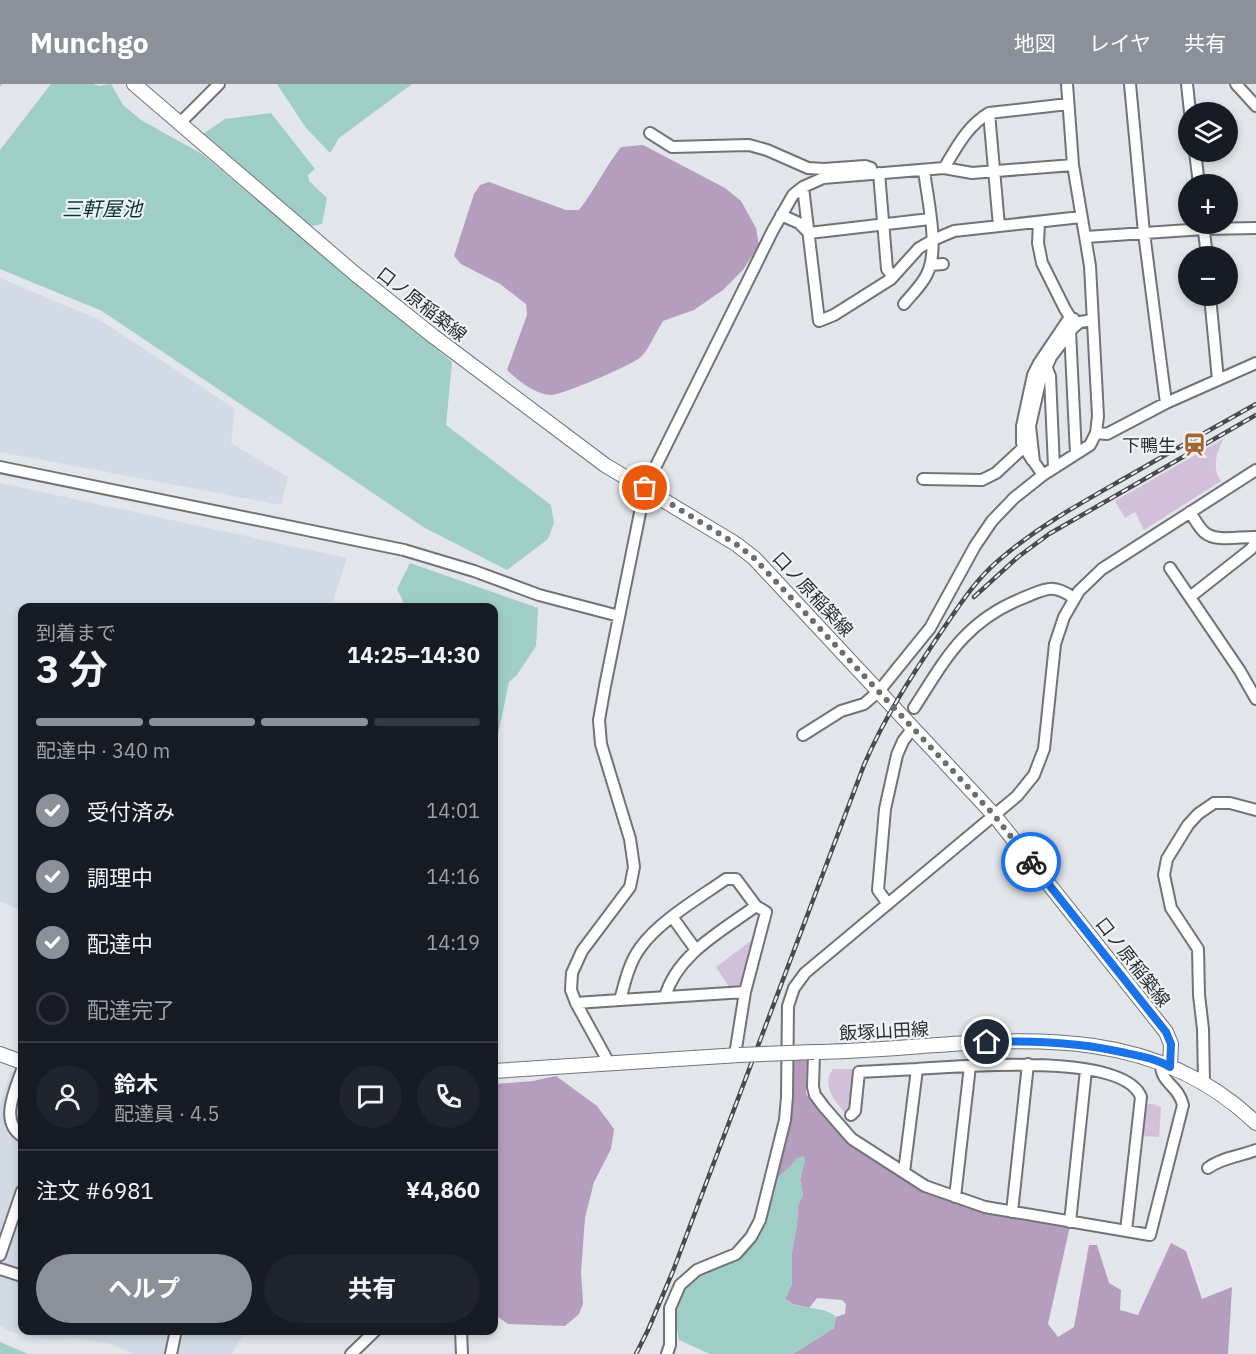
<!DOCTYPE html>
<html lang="ja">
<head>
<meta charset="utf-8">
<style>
	:root { --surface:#171b24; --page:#20242c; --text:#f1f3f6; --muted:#9ea1a6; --line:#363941; --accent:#8c9099 }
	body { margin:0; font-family:"IBM Plex Sans","Noto Sans JP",sans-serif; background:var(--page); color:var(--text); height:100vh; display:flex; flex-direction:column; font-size:22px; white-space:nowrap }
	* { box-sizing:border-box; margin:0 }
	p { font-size:20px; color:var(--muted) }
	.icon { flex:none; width:33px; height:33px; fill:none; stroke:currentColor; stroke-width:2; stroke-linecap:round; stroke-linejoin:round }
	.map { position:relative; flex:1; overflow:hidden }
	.details { position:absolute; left:18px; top:519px; width:480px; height:732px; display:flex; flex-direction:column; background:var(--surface); border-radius:12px; box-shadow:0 3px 9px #0003 }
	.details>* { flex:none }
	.fabs { position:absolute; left:1178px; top:18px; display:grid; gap:12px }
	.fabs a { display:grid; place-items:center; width:60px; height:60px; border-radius:50%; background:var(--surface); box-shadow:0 3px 9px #0003; font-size:30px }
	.pin { position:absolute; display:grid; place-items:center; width:51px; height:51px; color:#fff; margin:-26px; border:3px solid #fff; border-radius:50%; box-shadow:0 2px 6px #0007 }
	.courier { position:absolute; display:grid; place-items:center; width:60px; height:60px; margin:-30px; border:4px solid #1a73e8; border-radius:50%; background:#fff; color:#222; box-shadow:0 2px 8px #0007 }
	.head em { font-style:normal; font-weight:700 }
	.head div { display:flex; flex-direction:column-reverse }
	.head { display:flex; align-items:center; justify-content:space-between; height:102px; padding:0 18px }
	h1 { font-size:39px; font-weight:700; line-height:45px }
	.bar { display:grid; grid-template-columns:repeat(4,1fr); gap:9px 6px; align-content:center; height:72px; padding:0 18px }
	.bar i { height:8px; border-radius:4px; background:var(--line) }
	.bar .on { background:var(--accent) }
	.bar p { grid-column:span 4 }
	.line { display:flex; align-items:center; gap:15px; padding:0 18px; border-top:2px solid var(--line) }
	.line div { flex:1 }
	.round { display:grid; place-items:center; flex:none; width:63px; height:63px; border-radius:32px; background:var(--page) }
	ol { padding:0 18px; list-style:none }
	li { display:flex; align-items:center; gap:18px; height:66px }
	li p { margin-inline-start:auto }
	li .icon { padding:6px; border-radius:50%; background:var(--accent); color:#fff; stroke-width:4 }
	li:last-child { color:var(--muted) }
	li i { width:33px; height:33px; border:3px solid var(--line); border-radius:50% }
	.action { display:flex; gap:12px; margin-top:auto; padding:12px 18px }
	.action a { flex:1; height:69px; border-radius:36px; background:var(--accent); color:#fff; font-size:24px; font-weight:700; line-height:69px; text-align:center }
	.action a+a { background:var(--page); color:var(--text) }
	header { display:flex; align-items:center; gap:36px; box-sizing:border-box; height:84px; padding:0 30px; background:var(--accent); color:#fff }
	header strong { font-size:28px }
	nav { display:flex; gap:33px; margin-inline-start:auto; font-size:21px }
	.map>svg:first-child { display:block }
	.built { fill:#d2dbe5 }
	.green { fill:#d2bfd9 }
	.forest { fill:#b59dbd }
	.water { fill:#9ecec6 }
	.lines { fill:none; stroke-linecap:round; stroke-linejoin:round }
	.stream { stroke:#9ecec6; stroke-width:2 }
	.minor-casing { stroke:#707377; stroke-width:14 }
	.major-casing { stroke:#707377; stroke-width:16 }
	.minor { stroke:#fff; stroke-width:10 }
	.major { stroke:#fff; stroke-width:14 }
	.rail-casing { stroke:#484a4c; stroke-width:4.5 }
	.rail { stroke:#eff3f7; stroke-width:2; stroke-dasharray:7; stroke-linecap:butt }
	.major-bridge-casing { stroke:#707377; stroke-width:16; stroke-linecap:butt }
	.major-bridge { stroke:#fff; stroke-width:14 }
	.done { stroke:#6b6d6f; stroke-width:6; stroke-dasharray:0 10.8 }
	.route { stroke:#1a73e8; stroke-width:8 }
	.labels { text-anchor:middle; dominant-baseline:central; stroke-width:4.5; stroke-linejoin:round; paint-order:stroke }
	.street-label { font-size:18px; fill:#2b2d2e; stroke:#eff3f7 }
	.poi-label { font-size:18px; fill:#2b2d2e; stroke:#eff3f7; text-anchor:end }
	.water-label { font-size:20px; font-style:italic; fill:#063630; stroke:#eff3f7 }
</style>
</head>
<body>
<header>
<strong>Munchgo</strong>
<nav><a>地図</a><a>レイヤ</a><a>共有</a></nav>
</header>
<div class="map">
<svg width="1256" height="1270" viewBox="0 0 1256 1270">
	<rect width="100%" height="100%" fill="#e2e5e9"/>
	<path class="built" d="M0,194L100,236L235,325L231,359L288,393L281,421L0,368Z
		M0,399L347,474L331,523L22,524V826L0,818Z
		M10,987L22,989V1246L245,1247L232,1270H132L112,1260L77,1254L51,1256L8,1247L0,1241V1021Z"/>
	<path class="green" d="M1223,355C1217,369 1211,383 1221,397L1144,446L1135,428L1125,434L1115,417Z
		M756,853L740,905L731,906L716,883Z
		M833,985H857L853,1020L844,1028C834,1015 821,1001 833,985Z
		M1144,1020H1153L1161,1023L1159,1053L1141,1052Z"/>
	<path class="forest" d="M643,61L725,104L741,117L756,144L759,161L743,186L723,206L694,226L663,237C658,245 647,268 641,273C632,281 562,311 551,311C534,310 518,296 507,286L527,231L526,220L500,200L461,180L454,172L474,110L480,101L489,98L566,126H579C595,106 605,83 621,63Z
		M807,974L806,1010L848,1058L919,1105L986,1128L1070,1142L1048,1240L1058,1253L1074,1243L1089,1161H1097L1109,1199L1121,1206L1120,1226L1138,1231L1171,1159L1186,1167L1202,1215L1232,1203L1228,1270H793L834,1244L836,1233L845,1230L846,1220L842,1216L817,1214L809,1224L793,1220L785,1215L792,1200V1168L797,1140L798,1121L803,1111L800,1096L805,1075C789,1080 790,1085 777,1094C788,1052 791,1019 793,976Z
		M556,992L597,1022L614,1045L611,1065L594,1098L585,1134L581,1188L583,1220L579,1230L565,1242L508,1240L494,1230V1168L496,1133L494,1114V1000L533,997Z"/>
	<path class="water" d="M51,0H93L99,2L111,0L123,21L141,36L202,70L452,278L446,341L551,421L554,439L548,455L507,486L425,444L102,227L0,185V66Z
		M277,0H412L339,54L330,69L306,44Z
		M271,29L315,85L308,91L309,97L327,114L322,140L312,142L306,140L203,50L225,35Z
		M410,479L538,524L536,562L517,591L509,598L496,660L494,661V524L401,523L403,517L397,505Z
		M804,1072L805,1075L800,1096L803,1111L798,1121L797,1140L792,1168V1200L785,1215C797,1227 825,1221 836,1233L834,1244L793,1270H710L679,1256L674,1228L683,1204L696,1191L729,1180L739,1175L747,1165L766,1133L777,1094L785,1088L797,1074Z
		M0,1258L28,1270H0Z"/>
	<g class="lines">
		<path class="stream" d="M0,1L1,0"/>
		<defs>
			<path id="minor" d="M1130,0L1144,149L1166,319
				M1187,0L1190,28
				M1236,0L1256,22
				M180,39L219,0
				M650,49L672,63L749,61L767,66L808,84L824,85L865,82L871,84L872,90
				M1195,68L1199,100
				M944,84C957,63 967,42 989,29
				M879,89L887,185L893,193
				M803,103L819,237L834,231L891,195L919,164L933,156L954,147L1081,133
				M781,131L799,139L809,149L930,135
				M1039,138L1038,159L1042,179L1065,225L1070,233L1074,235
				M1203,140L1207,172
				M999,142L989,29L1068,20
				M1086,153L1204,145L1256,144
				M931,181L943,180
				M1210,212L1218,296
				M904,220C912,210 922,201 927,190C940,164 927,114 924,86
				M1070,247L1076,370
				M1046,282L1050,292L1054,383
				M1096,349L1107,350L1166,319L1256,279
				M1032,376L1022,359V342L1033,291L1039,279L1070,233
				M0,383L404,466L474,487L539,511L619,532
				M1043,391L1034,378L1030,342L1040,298L1051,273L1073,244L1080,238L1093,236
				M923,395L982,396L996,389L1024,363
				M1190,428C1194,434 1198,442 1204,448C1216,459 1241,452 1256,453
				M1170,484L1240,587L1256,615
				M1190,513L1251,465L1256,458
				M914,624C946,574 965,537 1023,514C1046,505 1052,499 1074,514
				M803,651L841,627L864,620L879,607L930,544L975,462L992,437L1014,414L1043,391L1090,361L1096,349L1098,332L1090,182L1073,81L1067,0
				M726,795H736L756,822L766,828L745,908L620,916C625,898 629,879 640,864C659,837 699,814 726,795Z
				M888,820L878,806L885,725L897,671L903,657L913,644
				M673,834L696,866
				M665,913C677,870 722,847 756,822
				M576,919L620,916
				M814,968L813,1003L815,1011L824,1023L852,1055L925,1102L985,1123L1150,1151L1183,1021C1178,1000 1160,1000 1161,978
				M735,971L745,908
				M609,979L576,919L571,906L572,889L582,867L630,803L634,783L630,755L601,660L599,636L605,602L645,404L773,146L793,111L803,103L823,94L944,84L972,89L1073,81
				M22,986C14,1008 0,1038 22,1052
				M1204,999L1203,945L1199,911L1198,865L1171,824L1164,791L1167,775L1188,741L1198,730L1214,719H1230L1256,726
				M851,1031L855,1027L859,988L917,985
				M1208,1084C1221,1074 1241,1072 1256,1066
				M904,1088L917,985C959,982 1124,968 1141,1013L1126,1147
				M955,1113L970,982
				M1012,1128L1028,980
				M1070,1138L1086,986
				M0,1171L22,1107
				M0,1185L22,1192
				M461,1246L462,1270
				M171,1270L176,1246
				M351,1270L376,1246
				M667,1270L670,1261V1224L680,1201L697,1186L736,1170L751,1153L760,1136L785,1036L787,1013L788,922L794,904L805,889L1017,712L1034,691L1044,665L1055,560L1064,533L1079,507L1102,485L1256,386"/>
			<path id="major" d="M134,0L354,189L433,252L605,381L736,460L754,474L994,731L1166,948L1171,960L1170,983
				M814,968C968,966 1131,919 1256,1039
				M0,970L22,978
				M494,987L739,971"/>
		</defs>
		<use href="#minor" class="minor-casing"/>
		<use href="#major" class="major-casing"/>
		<use href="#minor" class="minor"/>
		<use href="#major" class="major"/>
		<defs>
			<path id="rail" d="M974,513L1018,473L1049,450L1256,331
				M636,1270L648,1246L673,1187L864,681C884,634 911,593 939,551C957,525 974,497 999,476C1037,443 1081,419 1125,394C1168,369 1212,345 1256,320"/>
		</defs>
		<use href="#rail" class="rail-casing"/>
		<use href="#rail" class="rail"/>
		<defs>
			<path id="major-bridge" d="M739,971L814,968"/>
		</defs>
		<use href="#major-bridge" class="major-bridge-casing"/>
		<use href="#major-bridge" class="major-bridge"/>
	</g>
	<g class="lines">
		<path class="done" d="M645,404L736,460L754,474L994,731L1031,778"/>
		<path class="route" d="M987,958C1035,956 1079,958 1126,969C1141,972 1157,975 1170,983L1171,960L1166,948L1031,778"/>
	</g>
	<defs>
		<symbol id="station-bare" viewBox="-9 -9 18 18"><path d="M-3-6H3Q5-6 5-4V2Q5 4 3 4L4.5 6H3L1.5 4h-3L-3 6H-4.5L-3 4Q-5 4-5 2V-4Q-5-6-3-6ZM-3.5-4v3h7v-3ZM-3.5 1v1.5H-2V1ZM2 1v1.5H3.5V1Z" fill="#a4652d" stroke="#eff3f7" stroke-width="2.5" paint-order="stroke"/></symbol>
	</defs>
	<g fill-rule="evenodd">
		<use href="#station-bare" x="1178" y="344" width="33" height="33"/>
	</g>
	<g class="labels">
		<g class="street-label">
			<text transform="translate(422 220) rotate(38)">口ノ原稲築線</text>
			<text transform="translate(813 510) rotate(47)">口ノ原稲築線</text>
			<text transform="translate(1133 878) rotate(52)">口ノ原稲築線</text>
			<text transform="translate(884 947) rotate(-3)">飯塚山田線</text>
		</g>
		<g class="poi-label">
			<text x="1176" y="361">下鴨生</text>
		</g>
		<g class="water-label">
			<text x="102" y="124">三軒屋池</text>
		</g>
	</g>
</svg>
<div class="fabs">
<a><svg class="icon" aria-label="layers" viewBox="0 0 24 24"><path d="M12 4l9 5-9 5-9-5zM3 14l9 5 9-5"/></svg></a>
<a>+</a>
<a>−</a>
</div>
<div class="pin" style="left:645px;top:404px;background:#ea580c"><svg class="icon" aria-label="bag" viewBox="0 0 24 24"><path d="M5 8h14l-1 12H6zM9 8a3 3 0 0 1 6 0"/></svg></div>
<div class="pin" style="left:987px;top:958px;background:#1f2937"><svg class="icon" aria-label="home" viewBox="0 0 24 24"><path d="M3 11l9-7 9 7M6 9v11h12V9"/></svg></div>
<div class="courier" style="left:1031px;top:778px"><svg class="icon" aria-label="bike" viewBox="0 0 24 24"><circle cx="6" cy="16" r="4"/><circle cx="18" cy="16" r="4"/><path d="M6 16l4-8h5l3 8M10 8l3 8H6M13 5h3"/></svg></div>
<section class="details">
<div class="head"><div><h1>3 分</h1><p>到着まで</p></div><em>14:25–14:30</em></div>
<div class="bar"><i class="on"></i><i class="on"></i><i class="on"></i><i></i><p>配達中 · 340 m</p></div>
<ol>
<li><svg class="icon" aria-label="check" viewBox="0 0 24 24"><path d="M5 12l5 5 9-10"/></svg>受付済み<p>14:01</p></li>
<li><svg class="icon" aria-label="check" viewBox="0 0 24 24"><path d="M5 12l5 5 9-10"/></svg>調理中<p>14:16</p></li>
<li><svg class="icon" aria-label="check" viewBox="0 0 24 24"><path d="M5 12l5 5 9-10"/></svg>配達中<p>14:19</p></li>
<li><i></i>配達完了</li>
</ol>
<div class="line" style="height:108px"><a class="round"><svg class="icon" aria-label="person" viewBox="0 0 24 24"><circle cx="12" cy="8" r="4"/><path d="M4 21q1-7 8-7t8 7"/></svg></a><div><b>鈴木</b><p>配達員 · 4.5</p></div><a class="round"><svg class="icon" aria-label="chat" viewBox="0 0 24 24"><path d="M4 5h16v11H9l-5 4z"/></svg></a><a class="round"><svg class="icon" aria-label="phone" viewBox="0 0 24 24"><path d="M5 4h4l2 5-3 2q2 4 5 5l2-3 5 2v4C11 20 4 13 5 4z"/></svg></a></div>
<div class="line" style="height:78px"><div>注文 #6981</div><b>¥4,860</b></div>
<div class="action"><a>ヘルプ</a><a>共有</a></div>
</section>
</div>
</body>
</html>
